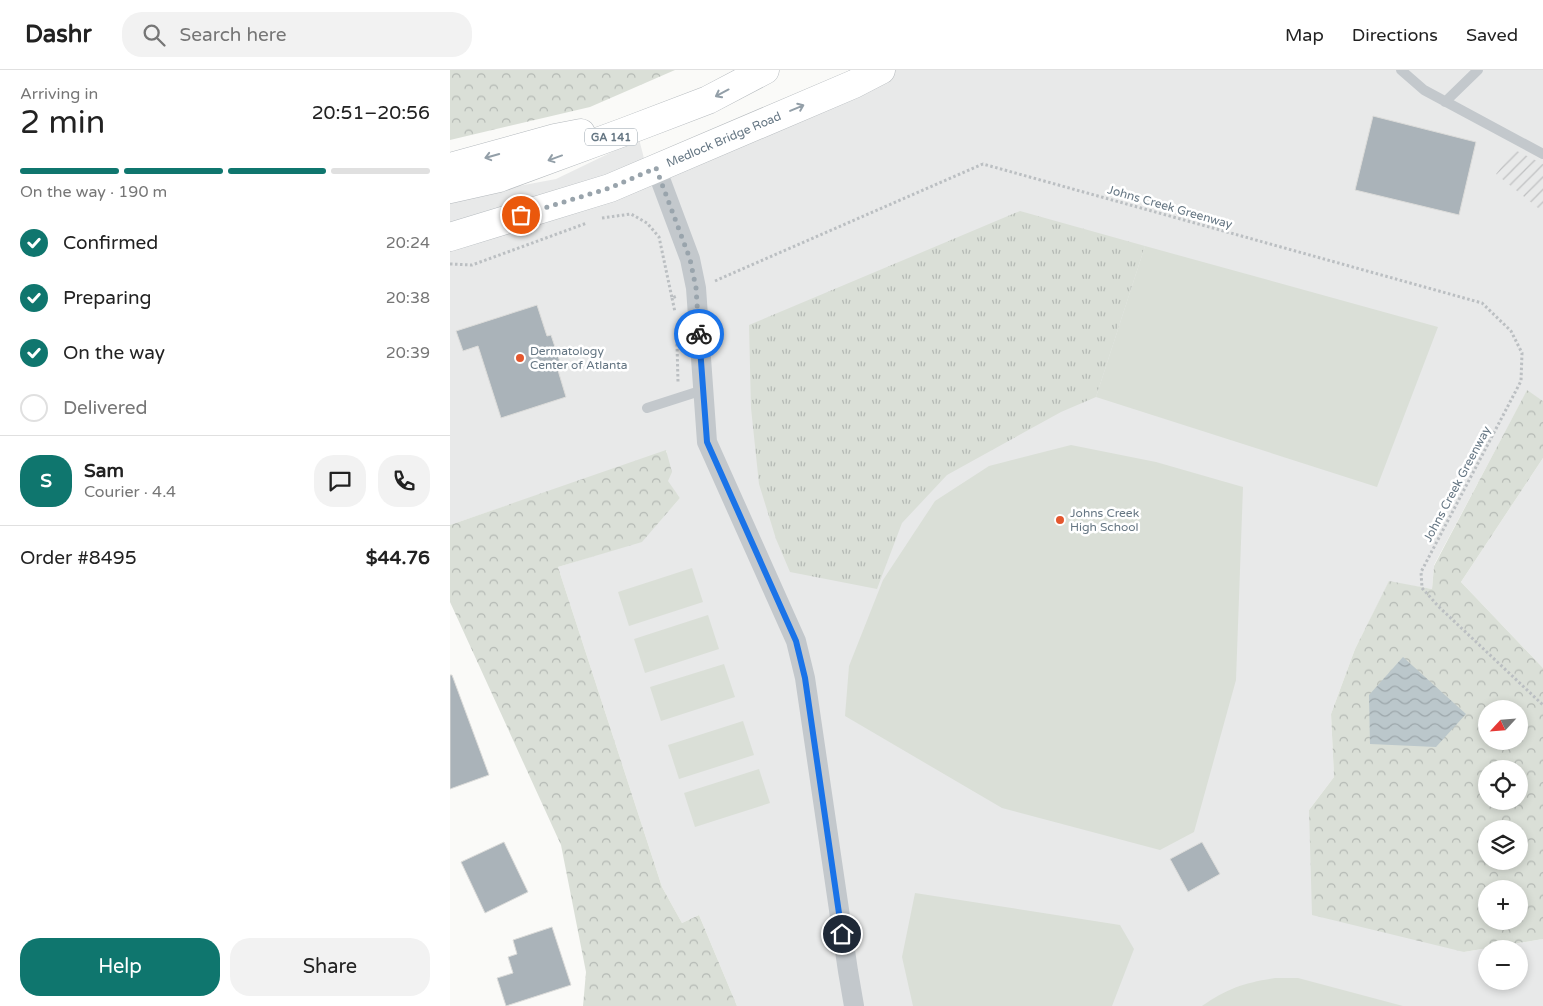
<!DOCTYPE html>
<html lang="en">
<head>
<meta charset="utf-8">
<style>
	:root { --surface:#fff; --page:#f2f2f2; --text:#222; --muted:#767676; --line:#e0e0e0; --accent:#0f766e }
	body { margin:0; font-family:"Varela Round",sans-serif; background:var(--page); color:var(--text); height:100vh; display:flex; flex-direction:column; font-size:19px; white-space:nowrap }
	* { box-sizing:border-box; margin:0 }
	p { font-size:16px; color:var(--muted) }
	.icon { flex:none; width:28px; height:28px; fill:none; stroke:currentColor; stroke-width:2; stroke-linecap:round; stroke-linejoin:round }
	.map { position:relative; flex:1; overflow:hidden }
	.panel { display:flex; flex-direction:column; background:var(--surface); width:450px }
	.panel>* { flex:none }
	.needle { width:32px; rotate:244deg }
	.buttons { position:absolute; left:1028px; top:630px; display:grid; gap:10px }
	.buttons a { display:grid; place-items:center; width:50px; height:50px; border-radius:50%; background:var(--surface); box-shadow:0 2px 8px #0003; font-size:25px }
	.pin { position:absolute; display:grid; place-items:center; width:42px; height:42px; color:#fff; margin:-21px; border:2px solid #fff; border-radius:50%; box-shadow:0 1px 5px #0007 }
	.courier { position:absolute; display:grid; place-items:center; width:50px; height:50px; margin:-25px; border:4px solid #1a73e8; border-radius:50%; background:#fff; color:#222; box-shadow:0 1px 6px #0007 }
	.head em { font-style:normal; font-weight:600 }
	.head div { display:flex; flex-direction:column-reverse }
	.head { display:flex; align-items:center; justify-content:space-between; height:85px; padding:0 20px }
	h1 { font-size:32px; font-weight:600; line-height:38px }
	.bar { display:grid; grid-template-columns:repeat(4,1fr); gap:8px 5px; align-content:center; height:60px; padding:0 20px }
	.bar i { height:6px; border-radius:4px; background:var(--line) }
	.bar .current { background:var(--accent) }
	.bar p { grid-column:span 4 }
	.line { display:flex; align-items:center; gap:12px; padding:0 20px; border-top:1px solid var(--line) }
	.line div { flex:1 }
	.round { display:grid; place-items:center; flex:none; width:52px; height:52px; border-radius:20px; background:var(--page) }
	ol { padding:0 20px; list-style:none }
	li { display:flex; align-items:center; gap:15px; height:55px }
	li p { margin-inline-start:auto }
	li .icon { padding:5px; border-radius:50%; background:var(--accent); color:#fff; stroke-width:4 }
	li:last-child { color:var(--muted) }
	li i { width:28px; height:28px; border:2px solid var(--line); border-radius:50% }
	.button { display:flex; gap:10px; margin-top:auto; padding:10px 20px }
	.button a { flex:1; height:58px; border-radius:20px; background:var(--accent); color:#fff; font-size:20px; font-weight:600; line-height:58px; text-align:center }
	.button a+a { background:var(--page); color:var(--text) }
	header { display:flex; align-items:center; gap:30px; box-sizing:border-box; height:70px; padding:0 25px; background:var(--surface); border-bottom:1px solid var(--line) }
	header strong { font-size:24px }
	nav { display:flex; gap:28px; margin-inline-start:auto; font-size:18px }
	.search { width:350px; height:45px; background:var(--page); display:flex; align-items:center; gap:12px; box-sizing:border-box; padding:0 18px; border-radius:20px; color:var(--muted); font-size:19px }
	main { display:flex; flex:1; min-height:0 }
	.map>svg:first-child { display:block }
	.built { fill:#e8e9e9; fill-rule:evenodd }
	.industrial { fill:url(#industrial-furrows) }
	.grass { fill:url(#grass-tufts) }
	.forest { fill:url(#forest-crowns); fill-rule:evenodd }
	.pitch { fill:#dadfd7 }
	.water { fill:url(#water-waves) }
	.building { fill:#aab3b9; stroke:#dcdcda }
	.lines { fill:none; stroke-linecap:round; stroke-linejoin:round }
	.highway-casing { stroke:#b4b9bd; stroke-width:29 }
	.path { stroke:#bbbfc2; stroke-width:3; stroke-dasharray:2.5 2.5; stroke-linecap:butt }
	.lane { stroke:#c3c8cc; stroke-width:10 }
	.street { stroke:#c3c8cc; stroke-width:20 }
	.highway { stroke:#fff; stroke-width:28 }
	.oneway { stroke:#939fa8 }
	.done { stroke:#99a4ac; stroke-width:5; stroke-dasharray:0 9 }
	.route { stroke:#1a73e8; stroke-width:6 }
	.poi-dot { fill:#e4572e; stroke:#fff; stroke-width:2 }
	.labels { text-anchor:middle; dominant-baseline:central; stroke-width:5; stroke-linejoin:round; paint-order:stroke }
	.shield { fill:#fff; stroke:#939fa8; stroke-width:1 }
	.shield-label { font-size:11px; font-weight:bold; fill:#657683 }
	.street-label { font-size:12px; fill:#657683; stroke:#fff }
	.poi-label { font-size:12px; fill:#657683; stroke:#fff; text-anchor:start }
</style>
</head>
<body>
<header>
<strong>Dashr</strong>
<div class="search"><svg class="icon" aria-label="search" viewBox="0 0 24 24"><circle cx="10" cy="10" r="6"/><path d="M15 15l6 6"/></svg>Search here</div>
<nav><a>Map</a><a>Directions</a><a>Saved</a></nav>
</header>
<main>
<section class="panel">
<div class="head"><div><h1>2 min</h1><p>Arriving in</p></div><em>20:51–20:56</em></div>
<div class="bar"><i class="current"></i><i class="current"></i><i class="current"></i><i></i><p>On the way · 190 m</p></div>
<ol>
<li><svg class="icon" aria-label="check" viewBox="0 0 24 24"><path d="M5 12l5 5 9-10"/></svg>Confirmed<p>20:24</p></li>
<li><svg class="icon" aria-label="check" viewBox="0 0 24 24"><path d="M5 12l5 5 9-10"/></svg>Preparing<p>20:38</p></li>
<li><svg class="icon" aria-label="check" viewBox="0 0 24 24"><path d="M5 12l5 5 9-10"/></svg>On the way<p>20:39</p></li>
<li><i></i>Delivered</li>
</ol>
<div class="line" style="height:90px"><b class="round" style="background:var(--accent);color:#fff">S</b><div><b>Sam</b><p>Courier · 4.4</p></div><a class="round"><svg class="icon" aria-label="chat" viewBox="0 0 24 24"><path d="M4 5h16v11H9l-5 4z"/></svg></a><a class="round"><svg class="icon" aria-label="phone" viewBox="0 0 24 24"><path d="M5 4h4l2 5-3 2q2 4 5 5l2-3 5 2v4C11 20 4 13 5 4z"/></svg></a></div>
<div class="line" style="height:65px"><div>Order #8495</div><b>$44.76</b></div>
<div class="button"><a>Help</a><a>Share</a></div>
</section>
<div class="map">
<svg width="1093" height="936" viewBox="0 0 1093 936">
	<defs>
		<pattern id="industrial-furrows" width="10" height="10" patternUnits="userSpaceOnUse" patternTransform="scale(1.25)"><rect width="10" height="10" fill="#e8e9e9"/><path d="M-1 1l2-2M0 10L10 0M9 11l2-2" fill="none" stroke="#c0c1c2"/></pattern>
		<pattern id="grass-tufts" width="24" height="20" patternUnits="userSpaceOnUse" patternTransform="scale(1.25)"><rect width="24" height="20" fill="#dadfd7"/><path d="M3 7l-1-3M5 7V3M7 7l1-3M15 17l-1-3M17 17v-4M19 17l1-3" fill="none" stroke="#b4b9b4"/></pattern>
		<pattern id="forest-crowns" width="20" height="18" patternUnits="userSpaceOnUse" patternTransform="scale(1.25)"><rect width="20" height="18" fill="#dadfd7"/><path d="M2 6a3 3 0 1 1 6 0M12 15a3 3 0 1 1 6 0" fill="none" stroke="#b4b9b4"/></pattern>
		<pattern id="water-waves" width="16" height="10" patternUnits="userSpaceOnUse" patternTransform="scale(1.25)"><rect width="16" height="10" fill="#bbc7cb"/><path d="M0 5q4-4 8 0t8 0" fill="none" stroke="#9ca6aa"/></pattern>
	</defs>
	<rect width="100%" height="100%" fill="#fafaf8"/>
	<path class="built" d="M418,0H1093V331L1077,321L984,495L982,519L939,512L905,579L881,644L884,707L859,740L1014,882L1093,869V936H287L249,845L232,853L212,817L108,497L192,471L230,428L217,411V381L0,455V129L106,109L189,69L197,100ZM1036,879H1069V911H1036Z
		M1093,388V598L1011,512Z"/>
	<path class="industrial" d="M1065,80L1093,94V100L1089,103L1093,106V142L1046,104Z"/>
	<path class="grass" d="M570,141L695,176L646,327L611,342L497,405L452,453L427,519L340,502L326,469L309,414L301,338L299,255Z"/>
	<path class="forest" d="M0,0H225L140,37L0,70Z
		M1077,320L1093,331V388L1011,512L1093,598V869L1014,882L862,845L859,740L884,707L881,644L905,579L939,511L982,519L984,496ZM1036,639H1069V671H1036ZM1036,699H1069V731H1036ZM1036,759H1069V791H1036ZM1036,819H1069V851H1036Z
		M216,380L222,402L218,411L230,428L192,472L108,497L212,817L232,853L249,845L287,936H133L136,902L111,775L0,532V455Z"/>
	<path class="pitch" d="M695,176L988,257L927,417L646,327Z
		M621,375L706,392L793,417L786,610L744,762L710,780L552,738L395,646L399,596L433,510L485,431L539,396Z
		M242,498L253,532L179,556L168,522Z
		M258,545L269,579L195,603L184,569Z
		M274,594L285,627L211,651L200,617Z
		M293,651L304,685L229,709L218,675Z
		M309,699L320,733L245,757L234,723Z
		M465,823L670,855L684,879L662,936H463L452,887Z
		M825,908H848L953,936H752C778,918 794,913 825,908Z"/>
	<path class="water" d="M953,587L1016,644L986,677L920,674L919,625Z"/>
	<path class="building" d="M923,46L1026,72L1009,145L905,120Z
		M87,235L97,266L101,265L111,295L107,297L116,327L51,348L28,276L13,281L6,261Z
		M0,605H2L39,705L0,719Z
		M54,772L78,822L35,843L11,792Z
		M752,772L770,804L738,822L720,789Z
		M102,857L121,915L56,936L47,908L63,903L58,887L67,884L63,870Z"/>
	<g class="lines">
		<defs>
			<g id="highway">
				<path d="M0,97L105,68L131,63"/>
				<path d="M0,119L49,108L174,62L258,30L315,0"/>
				<path id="s1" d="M0,167L160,118L404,14L431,0"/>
			</g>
		</defs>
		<use href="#highway" class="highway-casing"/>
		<path class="path" d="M152,148L181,144L197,153L209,167L222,228L227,226
			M0,194L22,195L137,153
			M265,211L533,94L1032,233L1061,261L1072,283L1071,311L971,502L972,518L988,536L1093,635
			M222,228L225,242
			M227,274L228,312"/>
		<path class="lane" d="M951,0L974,20L1093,84
			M995,32L1028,0
			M197,338L253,320"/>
		<path class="street" d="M206,98L240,189L246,218L257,372L346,571L355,608L398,901L404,936"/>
		<use href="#highway" class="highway"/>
	</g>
	<defs><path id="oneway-shaft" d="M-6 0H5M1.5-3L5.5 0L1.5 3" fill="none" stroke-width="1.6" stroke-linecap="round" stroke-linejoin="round" transform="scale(1.25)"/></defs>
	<g class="oneway">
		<use href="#oneway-shaft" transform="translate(272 23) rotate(152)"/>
		<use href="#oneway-shaft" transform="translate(347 38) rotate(-23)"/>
		<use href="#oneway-shaft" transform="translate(42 86) rotate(164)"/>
		<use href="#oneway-shaft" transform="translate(105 88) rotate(160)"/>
	</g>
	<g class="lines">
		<path class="done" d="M71,145L160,118L206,98L240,189L246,218L249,264"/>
		<path class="route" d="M249,264L257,372L346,571L355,608L392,864"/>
	</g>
	<g class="poi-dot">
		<circle cx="70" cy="288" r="5"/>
		<circle cx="610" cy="450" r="5"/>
	</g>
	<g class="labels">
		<rect class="shield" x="135" y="58.5" width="52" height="17" rx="4"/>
		<g class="shield-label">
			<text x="161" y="67">GA 141</text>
		</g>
		<g class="street-label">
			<text stroke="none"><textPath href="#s1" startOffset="291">Medlock Bridge Road</textPath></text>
			<text transform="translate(720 137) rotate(16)">Johns Creek Greenway</text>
			<text transform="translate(1007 414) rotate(-62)">Johns Creek Greenway</text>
		</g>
		<g class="poi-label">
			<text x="80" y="281">Dermatology<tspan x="80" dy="14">Center of Atlanta</tspan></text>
			<text x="620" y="443">Johns Creek<tspan x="620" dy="14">High School</tspan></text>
		</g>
	</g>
</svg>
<div class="buttons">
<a><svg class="needle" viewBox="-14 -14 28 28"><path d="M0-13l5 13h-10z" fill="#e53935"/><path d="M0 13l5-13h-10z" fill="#767676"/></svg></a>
<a><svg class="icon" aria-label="locate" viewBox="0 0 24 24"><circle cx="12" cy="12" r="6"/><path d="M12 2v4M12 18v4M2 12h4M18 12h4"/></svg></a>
<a><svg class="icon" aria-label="layers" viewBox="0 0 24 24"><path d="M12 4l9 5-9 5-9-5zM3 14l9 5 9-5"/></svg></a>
<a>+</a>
<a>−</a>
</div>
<div class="pin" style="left:71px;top:145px;background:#ea580c"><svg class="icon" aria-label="bag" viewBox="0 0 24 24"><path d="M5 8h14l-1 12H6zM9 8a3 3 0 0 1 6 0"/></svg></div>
<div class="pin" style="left:392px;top:864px;background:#1f2937"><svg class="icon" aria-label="home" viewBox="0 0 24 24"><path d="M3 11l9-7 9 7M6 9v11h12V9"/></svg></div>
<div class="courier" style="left:249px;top:264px"><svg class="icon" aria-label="bike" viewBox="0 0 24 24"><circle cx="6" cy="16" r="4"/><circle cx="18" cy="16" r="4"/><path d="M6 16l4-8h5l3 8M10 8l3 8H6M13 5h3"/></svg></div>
</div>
</main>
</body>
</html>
